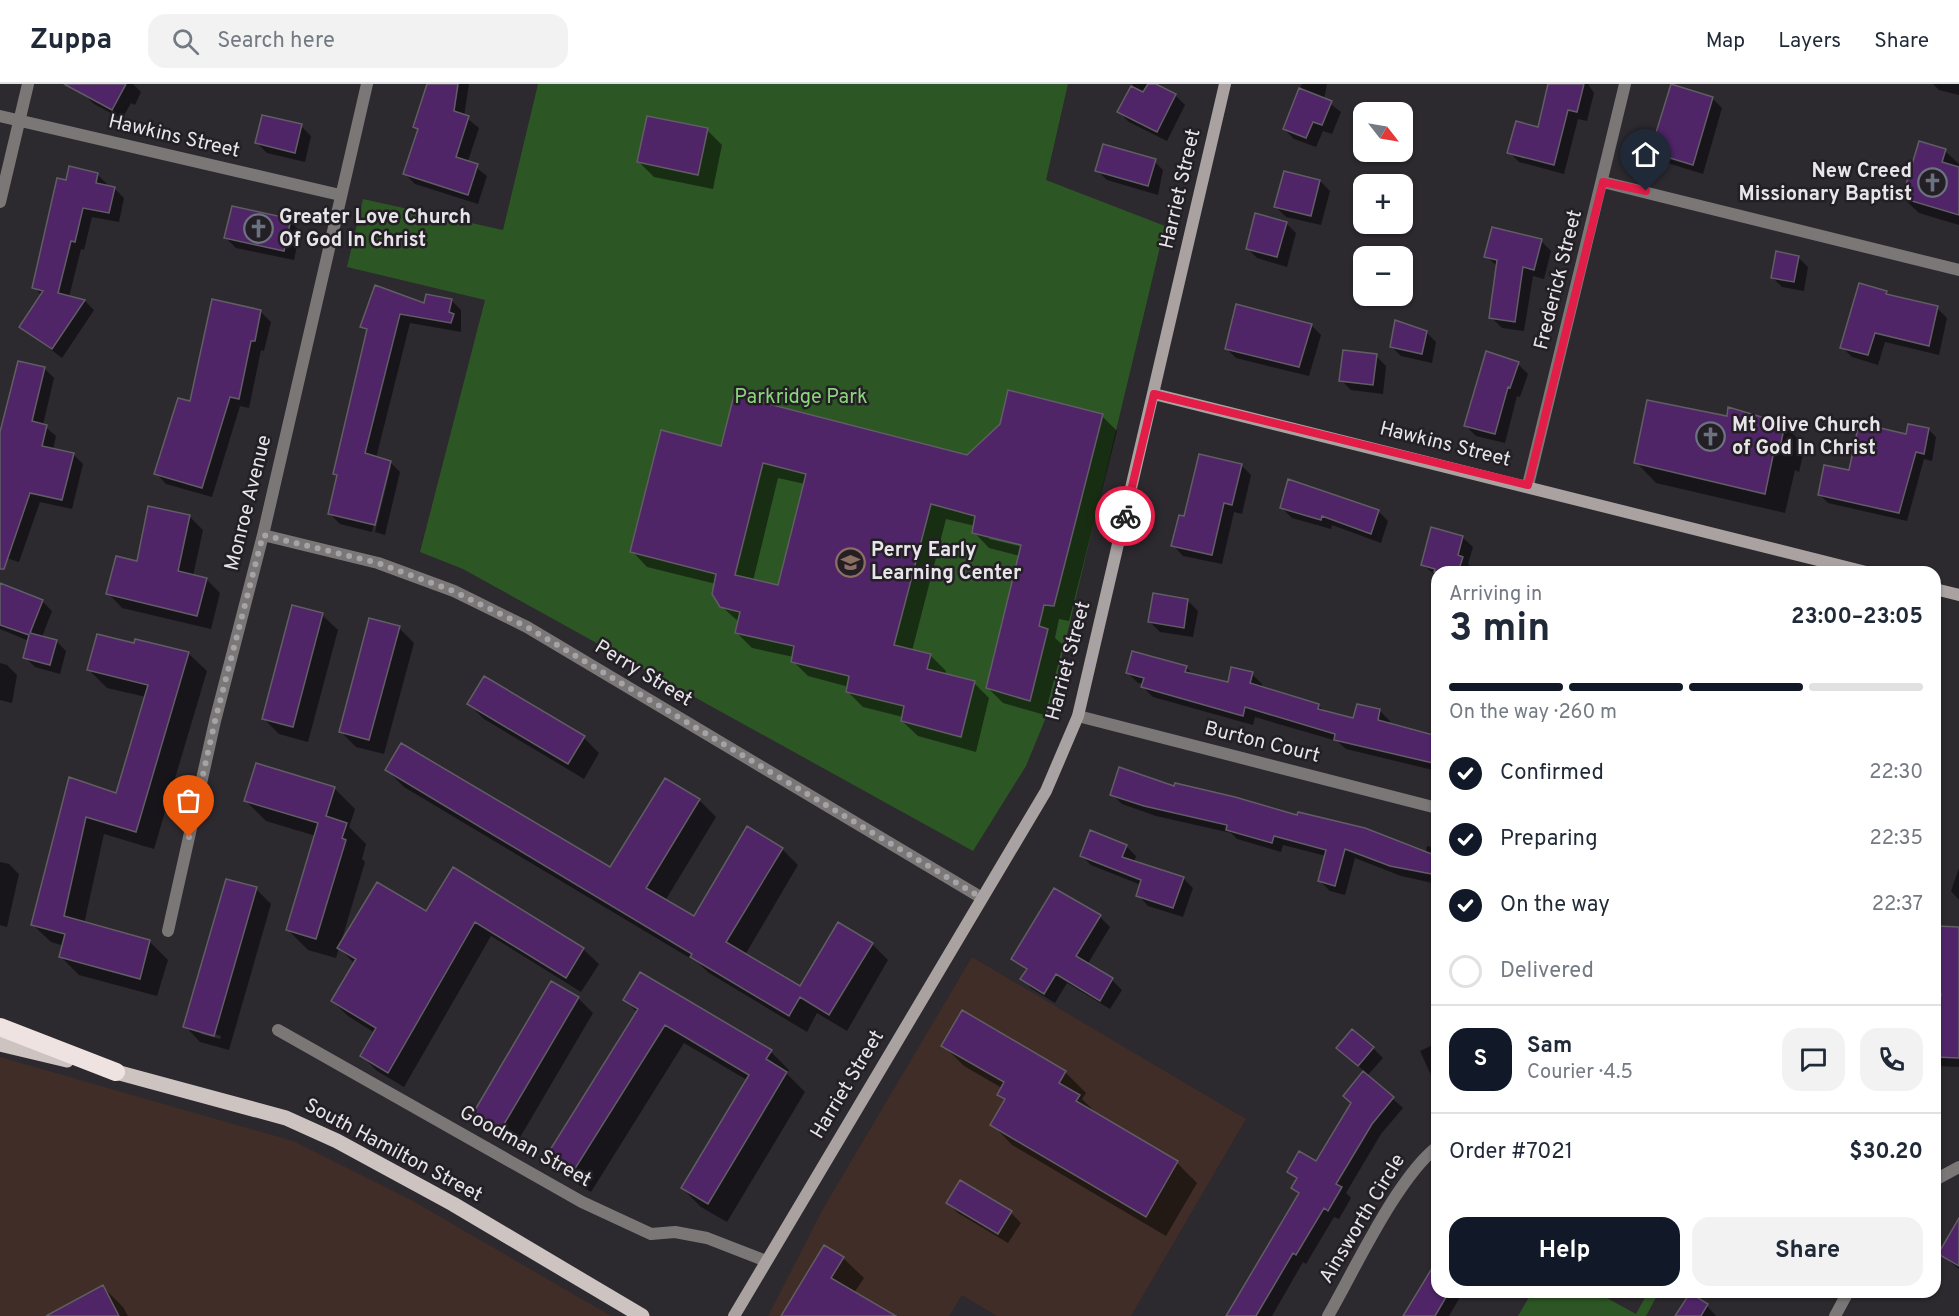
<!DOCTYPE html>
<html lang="en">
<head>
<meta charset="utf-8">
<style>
	:root { --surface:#fff; --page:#f2f2f3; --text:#1f2937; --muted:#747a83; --line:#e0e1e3; --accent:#111827 }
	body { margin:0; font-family:Overpass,sans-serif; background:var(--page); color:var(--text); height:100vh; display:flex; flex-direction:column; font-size:22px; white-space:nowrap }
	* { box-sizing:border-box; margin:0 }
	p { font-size:20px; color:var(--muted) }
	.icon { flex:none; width:33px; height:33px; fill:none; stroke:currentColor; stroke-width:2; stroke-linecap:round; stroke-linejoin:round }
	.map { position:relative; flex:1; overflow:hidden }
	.drawer { position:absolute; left:1431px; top:482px; width:510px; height:732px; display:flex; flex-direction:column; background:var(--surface); border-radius:18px; box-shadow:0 2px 4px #0004 }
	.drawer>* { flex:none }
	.needle { width:39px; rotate:121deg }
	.controls { position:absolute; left:1353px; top:18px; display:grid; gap:12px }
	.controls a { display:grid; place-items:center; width:60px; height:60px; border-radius:12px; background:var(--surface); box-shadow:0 2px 4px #0004; font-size:30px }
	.pin { position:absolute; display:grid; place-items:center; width:51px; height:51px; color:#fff; margin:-62px -26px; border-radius:50% 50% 50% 0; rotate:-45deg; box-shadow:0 0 6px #0007 }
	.pin .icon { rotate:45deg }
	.courier { position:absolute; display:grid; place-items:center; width:60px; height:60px; margin:-30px; border:4px solid #e11d48; border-radius:50%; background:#fff; color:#222; box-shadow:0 2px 8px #0007 }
	.headline em { font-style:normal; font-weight:700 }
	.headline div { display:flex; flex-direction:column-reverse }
	.headline { display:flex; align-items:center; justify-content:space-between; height:102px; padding:0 18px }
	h1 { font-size:39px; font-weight:700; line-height:45px }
	.bar { display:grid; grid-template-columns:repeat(4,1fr); gap:9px 6px; align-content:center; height:72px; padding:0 18px }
	.bar i { height:8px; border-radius:4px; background:var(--line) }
	.bar .current { background:var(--accent) }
	.bar p { grid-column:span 4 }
	.line { display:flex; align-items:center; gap:15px; padding:0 18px; border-top:2px solid var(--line) }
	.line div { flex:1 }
	.round { display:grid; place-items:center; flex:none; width:63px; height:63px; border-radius:18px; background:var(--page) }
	ol { padding:0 18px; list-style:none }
	li { display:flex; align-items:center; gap:18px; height:66px }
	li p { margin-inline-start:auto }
	li .icon { padding:6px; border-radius:50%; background:var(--accent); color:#fff; stroke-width:4 }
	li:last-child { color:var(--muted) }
	li i { width:33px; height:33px; border:3px solid var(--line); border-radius:50% }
	.primary-button { display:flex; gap:12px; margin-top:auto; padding:12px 18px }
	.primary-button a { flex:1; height:69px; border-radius:18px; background:var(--accent); color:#fff; font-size:24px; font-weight:700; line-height:69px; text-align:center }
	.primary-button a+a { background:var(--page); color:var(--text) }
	header { display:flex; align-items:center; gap:36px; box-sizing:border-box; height:84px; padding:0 30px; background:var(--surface); border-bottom:2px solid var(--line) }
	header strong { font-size:28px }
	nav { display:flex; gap:33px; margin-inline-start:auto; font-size:21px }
	.search { width:420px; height:54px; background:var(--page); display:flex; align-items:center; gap:15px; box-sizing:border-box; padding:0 21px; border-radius:18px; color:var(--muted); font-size:22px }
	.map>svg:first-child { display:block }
	.commercial { fill:#402d27 }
	.green { fill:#2d5625 }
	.shadow { fill:#0007; fill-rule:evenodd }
	.building { fill:#4f2568; stroke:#615d64; stroke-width:1.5; fill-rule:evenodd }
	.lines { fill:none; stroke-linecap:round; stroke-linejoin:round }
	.street { stroke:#7b7776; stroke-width:12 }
	.secondary { stroke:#aaa2a1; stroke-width:12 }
	.primary { stroke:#cdc4c2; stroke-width:15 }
	.highway { stroke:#eee3e0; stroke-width:18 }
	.done { stroke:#a6a3a8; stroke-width:6; stroke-dasharray:0 10.8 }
	.route { stroke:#e11d48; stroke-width:8 }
	.labels { text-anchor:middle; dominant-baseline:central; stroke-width:5; stroke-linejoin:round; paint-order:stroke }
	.street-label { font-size:20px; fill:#e7e5e9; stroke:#231f25 }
	.poi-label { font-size:20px; font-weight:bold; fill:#e7e5e9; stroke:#231f25; text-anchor:start }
	.park-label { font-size:20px; fill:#8ad77b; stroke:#231f25 }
</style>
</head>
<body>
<header>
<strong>Zuppa</strong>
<div class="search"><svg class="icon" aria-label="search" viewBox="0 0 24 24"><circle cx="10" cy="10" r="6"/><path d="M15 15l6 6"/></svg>Search here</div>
<nav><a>Map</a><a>Layers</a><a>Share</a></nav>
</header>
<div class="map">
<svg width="1959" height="1232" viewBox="0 0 1959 1232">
	<rect width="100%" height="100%" fill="#2c292f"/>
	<path class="commercial" d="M972,873L1246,1035L1131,1232H997L962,1211L949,1232H768L824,1123Z
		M0,973L293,1057L413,1117L611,1232H0Z"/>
	<path class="green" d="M538,0H1068L1046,96L1165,142L1049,626L1026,682L973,767L463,485L420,468L485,216L347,183L363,115L503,146Z
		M1532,1208H1596L1636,1230L1648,1208H1659L1646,1232H1518Z"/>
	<path class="shadow" d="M89,0H133L141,8L135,21L131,19L122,35L94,20L84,10Z
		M429,0H469L464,32L479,44L468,77L487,92L478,120L415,100L405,90L419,47L415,43Z
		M1133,0H1153L1175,11L1185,21L1167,57L1129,38L1119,28Z
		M1302,0H1327L1324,15L1341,28L1332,50L1323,47L1316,63L1294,55L1284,45Z
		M1550,0H1588L1594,9L1587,37L1578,35L1564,90L1519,78L1509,68L1539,44Z
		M1933,0H1959V11L1939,6Z
		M1712,14L1722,24L1703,90L1661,77L1651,67Z
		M301,42L311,52L305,78L267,69L257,59Z
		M707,46L722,61L713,105L654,93L639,78Z
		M1945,67L1959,80V141L1919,129L1903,114Z
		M1153,76L1163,86L1158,111L1107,96L1097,86Z
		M97,90L107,100L106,103L114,104L124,114L119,138L92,133L84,166L81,165L69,213L85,217L94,226L62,274L21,243L42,212L34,203L67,97Z
		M1320,97L1330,107L1321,141L1286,133L1276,123Z
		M290,137L300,147L294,176L236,164L226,154Z
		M1286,139L1296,149L1287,183L1257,174L1247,164Z
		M1541,157L1551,167L1544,195L1533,192L1524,247L1502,244L1491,233L1498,183L1486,172Z
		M1798,173L1808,183L1804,207L1782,203L1772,193Z
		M1886,208L1890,212L1937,224L1947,234L1939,271L1885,258L1878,281L1852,273L1842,263Z
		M451,216L461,226V248L410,239L376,374L390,378L400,388L385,451L375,448L391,382H388L372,448L340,440L330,430L338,394L334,390L368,248L362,242L425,221Z
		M213,217L261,228L271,238L264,267L261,266L249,324L240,322L212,413L166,400L156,389L191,319Z
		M1311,241L1321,251L1309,292L1236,274L1226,264Z
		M1426,248L1436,258L1432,279L1401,272L1391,262Z
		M1376,272L1386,282L1383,310L1351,306L1341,296Z
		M1518,280L1528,290L1520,313L1517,312L1505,359L1476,352L1466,342Z
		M44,284L54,294L43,341L56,352L53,366L73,370L83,380L72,425L40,418L19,478L0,472V356Z
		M1102,332L1117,347L1069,537L1059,535L1055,554L1063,561L1045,631L1003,619L988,604L1020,472L989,464L974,448L975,442L946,435L912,567L930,571L946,587L945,591L974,599L989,614L976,668L918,652L902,637L903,633L863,623L848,608L849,603L808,592L793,577L794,573L752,564L737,549L739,538L721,522L716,500L647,483L632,467L722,364L968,373ZM778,394L805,400L779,503L753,497ZM989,452L1029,462L1028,464L989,455Z
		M1784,341L1805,362L1799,388L1795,386L1785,429L1656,399L1636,378Z
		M1928,345L1936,353L1932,377L1924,375L1907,437L1828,419L1820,411L1850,387L1908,352Z
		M1241,381L1251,391L1242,430L1234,428L1222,480L1183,472L1173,461L1186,434Z
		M1282,424L1378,427L1388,437L1381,459L1332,441L1331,445L1292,434Z
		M189,432L203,446L193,492L206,495L220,509L211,545L122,524L108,509Z
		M1462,453L1473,463L1468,480L1472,484L1471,488H1437V500L1433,496L1435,491L1422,480Z
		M0,500L42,517L52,527L42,553L56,557L66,567L60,590L35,583L25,573L29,557L0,545Z
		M1188,517L1198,527L1193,553L1160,548L1150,538Z
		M322,531L338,546L308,658L279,650L263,634Z
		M399,544L414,559L384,670L356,663L340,647Z
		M136,556L189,570L207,587L154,765L104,750L84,840L150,858L168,876L157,912L79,891L61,873L64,862L51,858L33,841L70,695L117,711L146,613L107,604L89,586L135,561Z
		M0,579L7,581L17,591L12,619L0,616Z
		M1186,583L1194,592L1230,600L1252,590L1262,600L1261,604L1318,621L1326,629L1354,635L1380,627L1390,637L1389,641L1437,654V687L1346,665L1337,657L1255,633L1253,641L1153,613L1143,603V600L1138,599L1128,589Z
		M469,620L584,654L599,669L584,695L484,635Z
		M387,686L611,785L665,696L700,717L716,733L665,817L694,834L782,765L798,781L745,871L801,904L872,860L888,876L847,947L817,929L807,948L709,889L698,879L404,703Z
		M334,704L355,725L349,743L366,760L362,775L365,778L341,858L427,829L454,785L583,865L599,880L581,908L491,852L404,1003L377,987L362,972L375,949L348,932L332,917L355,880L339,864L336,874L308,866L288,846L316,752L266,737L246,717Z
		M1175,704L1426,769L1427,762L1437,764V800L1401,792L1355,774L1345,811L1330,807L1320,797L1326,772L1283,761L1281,768L1237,755L1231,749L1156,732L1122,720L1112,710Z
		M1126,762L1136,772L1134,778L1183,794L1193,804L1183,833L1148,822L1138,811L1141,801L1091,781L1081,771Z
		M0,778L9,780L19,790L7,843L0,841Z
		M1959,784V816L1951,807Z
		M256,805L271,820L229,966L200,958L185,942ZM201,946L221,952L220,955L201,950Z
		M1100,833L1110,843L1087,881L1112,896L1122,906L1110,925L1067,899L1055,919L1032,905L1022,895L1027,887L1013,875Z
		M1937,843L1959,844V983L1935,982V946L1941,918L1935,915Z
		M578,914L593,929L515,1062L489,1046L474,1031Z
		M625,916L771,968L789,986L787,990L805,1008L727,1138L701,1123L682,1104L747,996L684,959L591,1108L565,1093L547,1074L637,928Z
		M1437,921V935L1433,923Z
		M963,928L1065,988L1086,1009L1082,1015L1100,1033L1177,1079L1197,1099L1166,1152L1012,1061L992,1040L1006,1017L999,1010L1002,1004L964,982L943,961Z
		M1437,959V997L1431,991L1420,967Z
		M1373,964L1383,974L1367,992L1403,1024L1381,1050L1346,1109L1351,1114L1339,1135L1334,1133L1306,1180L1303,1178L1272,1232H1227L1299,1111L1292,1104L1297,1096L1288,1088L1317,1079L1352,1020L1345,1012L1365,988L1348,973Z
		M948,1119L1011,1129L1021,1139L1008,1159L958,1129Z
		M1959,1137V1185L1939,1169Z
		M843,1174L864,1194L854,1209L893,1232H789Z
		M1437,1178V1208H1463L1449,1232H1404Z
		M103,1203L123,1223L128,1232H50Z
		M1690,1211L1707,1222L1716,1232H1676Z"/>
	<path class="building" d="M64,0H126L112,26Z
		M427,0H458L454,27L469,32L456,73L478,80L468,111L403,90L418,45L413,43Z
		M1148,0H1156L1176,10L1157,48L1117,28L1131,2L1143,8Z
		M1548,0H1584L1577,28L1568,26L1554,81L1507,69L1516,37L1538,43Z
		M1671,0L1713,13L1693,81L1650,68Z
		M1299,4L1332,17L1322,41L1313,38L1306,54L1283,45Z
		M262,31L302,40L295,69L255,59Z
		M647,32L708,44L698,91L637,78Z
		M1919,57L1946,65L1942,78L1959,83V131L1902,114Z
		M1103,60L1156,75L1148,102L1095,87Z
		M69,82L98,89L96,99L115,103L109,129L83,124L75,158L71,157L58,209L85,216L52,265L19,243L43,207L32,204L57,94L66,96Z
		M1284,87L1320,96L1311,132L1274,123Z
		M232,122L291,135L284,167L224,154Z
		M1255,129L1287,138L1277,173L1246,165Z
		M1492,143L1542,155L1534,186L1523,183L1515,238L1489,234L1497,176L1484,173Z
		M1776,167L1799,172L1794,198L1771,194Z
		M1859,199L1887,207L1886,210L1938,222L1929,262L1875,249L1868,271L1840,264Z
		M375,201L424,219L426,210L452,215L449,228L454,230L451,239L400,230L365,369L391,377L375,441L328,430L337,391L333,390L367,245L360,243Z
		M212,215L261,226L255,257H251L239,315L230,313L202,404L154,390L178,314L190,317Z
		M1236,220L1312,240L1299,283L1225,265Z
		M1395,236L1427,247L1422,270L1390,263Z
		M1343,266L1377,270L1373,301L1339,297Z
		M1486,267L1519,278L1510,304L1508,303L1495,350L1464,342Z
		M18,277L45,283L32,337L47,341L42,362L74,369L62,416L30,409L4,485H0V348Z
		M1008,306L1103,330L1054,522L1044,521L1039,542L1048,545L1030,617L986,604L1021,461L972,449L975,432L931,420L894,561L931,570L927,585L975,597L961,653L901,637L904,622L846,608L849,592L791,578L794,562L735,549L740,528L720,523L712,510L716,490L630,468L661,346L721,362L734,311L967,371L1000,340ZM763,379L806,390L778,501L735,491Z
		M1647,316L1727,332L1728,323L1785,340L1779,368L1774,367L1765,410L1634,379Z
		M1859,339L1906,350L1908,340L1929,344L1924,370L1916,368L1899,429L1818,411L1824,381L1849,386Z
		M1199,370L1242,380L1232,421L1224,419L1212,471L1171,462L1179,431L1184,432Z
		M1288,395L1379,426L1371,450L1322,432L1321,436L1280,424Z
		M148,422L190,431L178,487L207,494L197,532L106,510L116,472L137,477Z
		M1431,443L1463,452L1458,471L1463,473L1458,488H1434L1435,485L1421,481Z
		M0,499L43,516L30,549L57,556L50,581L23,574L29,551L0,541Z
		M1153,509L1188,515L1184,544L1148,538Z
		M292,521L323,529L293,643L262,635Z
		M369,534L400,542L369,656L339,648Z
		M97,550L134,559L135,555L189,568L136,748L86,733L64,832L150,856L140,895L59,873L65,850L31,841L69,693L116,709L148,601L87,586Z
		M1132,567L1187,582L1185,588L1228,598L1231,583L1253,588L1250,599L1319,620L1318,625L1353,634L1357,620L1380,625L1378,636L1437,652L1433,679L1334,656L1335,650L1245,623L1243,632L1141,603L1144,594L1126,589Z
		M484,592L585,652L568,680L467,620Z
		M401,659L610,783L665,694L700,715L646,804L694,832L747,742L783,764L726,858L800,902L838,838L873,859L829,931L800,913L789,932L690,873L692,870L385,686Z
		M256,679L335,703L326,732L347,739L342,754L346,756L316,855L286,846L318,739L244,717Z
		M1119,683L1174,702L1175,699L1235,713L1297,731L1298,728L1365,744L1437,772V791L1390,782L1345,765L1335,802L1318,797L1326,766L1274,752L1272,759L1226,746L1227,741L1144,722L1110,711Z
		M1090,746L1127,761L1122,773L1184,793L1173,824L1136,812L1141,796L1080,772Z
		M453,783L584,864L566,894L475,838L388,989L360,972L376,944L331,917L356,875L337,864L377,798L426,827Z
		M226,795L257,803L214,952L183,943Z
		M1054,804L1101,831L1076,872L1113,894L1100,917L1056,890L1044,910L1020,895L1027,885L1011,875Z
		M1936,842L1959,843V974L1935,973V944L1941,910L1935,909Z
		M640,888L772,966L766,975L787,988L708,1120L681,1104L749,991L665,941L571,1091L545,1074L638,925L623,916Z
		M551,897L579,913L500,1047L472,1031Z
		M962,926L1066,987L1059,999L1080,1011L1076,1017L1178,1077L1146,1133L990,1041L1005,1015L997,1011L1004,998L941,962Z
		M1352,945L1374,963L1358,982L1336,964Z
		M1363,987L1394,1013L1372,1040L1336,1100L1342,1103L1328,1127L1324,1124L1296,1171L1293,1169L1256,1232H1226L1299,1109L1291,1104L1297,1094L1287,1088L1299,1067L1316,1077L1351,1019L1343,1012Z
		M960,1096L1012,1127L998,1150L946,1119Z
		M1959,1134V1182L1938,1170Z
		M824,1161L844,1173L831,1194L896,1232H781Z
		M1437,1176V1208H1449L1435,1232H1403Z
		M103,1201L119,1232H46Z
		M1690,1209L1708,1220L1701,1232H1675Z"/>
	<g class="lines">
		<path class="street" d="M0,32L340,111
			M1603,98L1959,186
			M0,118L28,0
			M1528,401L1625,0
			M263,451L378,479L454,507L527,543L982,814
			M1078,632L1437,724
			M168,847L215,637L263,451L367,0
			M278,946L582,1118L651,1150L675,1148L707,1154L766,1177
			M1935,1096L1959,1083
			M1328,1232C1355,1185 1397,1094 1437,1063
			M1835,1232L1848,1208"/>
		<path class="secondary" d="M1154,310L1866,488
			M1935,505L1959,511
			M734,1232L1046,707L1078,632L1225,0"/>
		<path class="primary" d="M0,960L67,976
			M105,985L286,1034L337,1057L453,1120L642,1232"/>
		<path class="highway" d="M0,943L116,988"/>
	</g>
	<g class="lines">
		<path class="done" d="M189,753L215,637L263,451L378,479L453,507L527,543L982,814L1046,707L1078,632L1125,432"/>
		<path class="route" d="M1125,432L1154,310L1528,401L1603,98L1646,107"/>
	</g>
	<defs>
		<symbol id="church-ring" viewBox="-11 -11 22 22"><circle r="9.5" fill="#231f25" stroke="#6b7280" stroke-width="1.5"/><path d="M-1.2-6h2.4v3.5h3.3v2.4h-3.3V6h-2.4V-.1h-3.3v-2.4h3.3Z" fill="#6b7280"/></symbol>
		<symbol id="school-ring" viewBox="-11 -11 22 22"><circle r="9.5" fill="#231f25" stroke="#8d6e63" stroke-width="1.5"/><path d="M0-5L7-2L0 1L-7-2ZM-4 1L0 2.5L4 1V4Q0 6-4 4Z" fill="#8d6e63"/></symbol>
	</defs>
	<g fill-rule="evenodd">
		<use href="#church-ring" x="1916" y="82" width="33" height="33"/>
		<use href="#church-ring" x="242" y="128" width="33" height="33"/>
		<use href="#church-ring" x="1694" y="336" width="33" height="33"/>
		<use href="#school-ring" x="834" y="462" width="33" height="33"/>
	</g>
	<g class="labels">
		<g class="street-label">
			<text transform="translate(174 53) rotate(13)">Hawkins Street</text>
			<text transform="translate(1181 105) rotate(-77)">Harriet Street</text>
			<text transform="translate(1559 196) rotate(-76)">Frederick Street</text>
			<text transform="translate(1445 361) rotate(14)">Hawkins Street</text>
			<text transform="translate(249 419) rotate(-76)">Monroe Avenue</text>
			<text transform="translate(1069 577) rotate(-75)">Harriet Street</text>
			<text transform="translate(643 590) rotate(31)">Perry Street</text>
			<text transform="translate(1262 659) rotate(14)">Burton Court</text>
			<text transform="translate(848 1001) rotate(-59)">Harriet Street</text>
			<text transform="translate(525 1063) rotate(29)">Goodman Street</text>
			<text transform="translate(393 1067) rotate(28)">South Hamilton Street</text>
			<text transform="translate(1363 1135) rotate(-59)">Ainsworth Circle</text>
		</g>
		<g class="poi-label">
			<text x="1912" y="88" text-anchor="end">New Creed<tspan x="1912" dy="23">Missionary Baptist</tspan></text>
			<text x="279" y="134">Greater Love Church<tspan x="279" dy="23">Of God In Christ</tspan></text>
			<text x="1732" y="342">Mt Olive Church<tspan x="1732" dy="23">of God In Christ</tspan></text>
			<text x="871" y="467">Perry Early<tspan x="871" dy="23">Learning Center</tspan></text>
		</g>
		<g class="park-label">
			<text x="801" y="314">Parkridge Park</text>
		</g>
	</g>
</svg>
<div class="controls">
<a><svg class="needle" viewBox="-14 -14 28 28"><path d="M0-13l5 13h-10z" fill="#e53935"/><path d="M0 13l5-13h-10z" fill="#747a83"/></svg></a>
<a>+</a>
<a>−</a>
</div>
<div class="pin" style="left:189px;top:753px;background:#ea580c"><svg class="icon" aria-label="bag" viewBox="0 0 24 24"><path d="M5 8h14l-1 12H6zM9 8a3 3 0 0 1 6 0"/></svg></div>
<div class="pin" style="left:1646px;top:107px;background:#1f2937"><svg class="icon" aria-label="home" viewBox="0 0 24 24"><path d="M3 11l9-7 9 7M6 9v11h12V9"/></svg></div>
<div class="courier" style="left:1125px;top:432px"><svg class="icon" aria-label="bike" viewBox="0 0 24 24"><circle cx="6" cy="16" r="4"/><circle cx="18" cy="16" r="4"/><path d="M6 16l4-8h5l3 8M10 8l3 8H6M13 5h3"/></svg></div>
<section class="drawer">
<div class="headline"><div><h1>3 min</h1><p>Arriving in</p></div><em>23:00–23:05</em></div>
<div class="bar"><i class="current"></i><i class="current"></i><i class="current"></i><i></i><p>On the way · 260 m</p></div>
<ol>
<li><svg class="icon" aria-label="check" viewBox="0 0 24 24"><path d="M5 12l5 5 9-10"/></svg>Confirmed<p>22:30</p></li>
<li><svg class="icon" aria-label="check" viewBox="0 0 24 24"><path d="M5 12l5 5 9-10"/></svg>Preparing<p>22:35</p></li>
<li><svg class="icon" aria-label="check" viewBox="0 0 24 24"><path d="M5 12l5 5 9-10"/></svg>On the way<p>22:37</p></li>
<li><i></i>Delivered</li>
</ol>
<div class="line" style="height:108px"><b class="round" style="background:var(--accent);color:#fff">S</b><div><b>Sam</b><p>Courier · 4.5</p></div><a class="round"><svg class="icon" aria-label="chat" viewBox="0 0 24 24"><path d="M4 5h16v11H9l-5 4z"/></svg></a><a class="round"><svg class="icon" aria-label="phone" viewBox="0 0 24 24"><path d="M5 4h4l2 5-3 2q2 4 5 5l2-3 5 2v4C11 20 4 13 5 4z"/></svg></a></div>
<div class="line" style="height:78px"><div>Order #7021</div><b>$30.20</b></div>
<div class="primary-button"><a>Help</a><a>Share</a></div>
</section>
</div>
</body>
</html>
